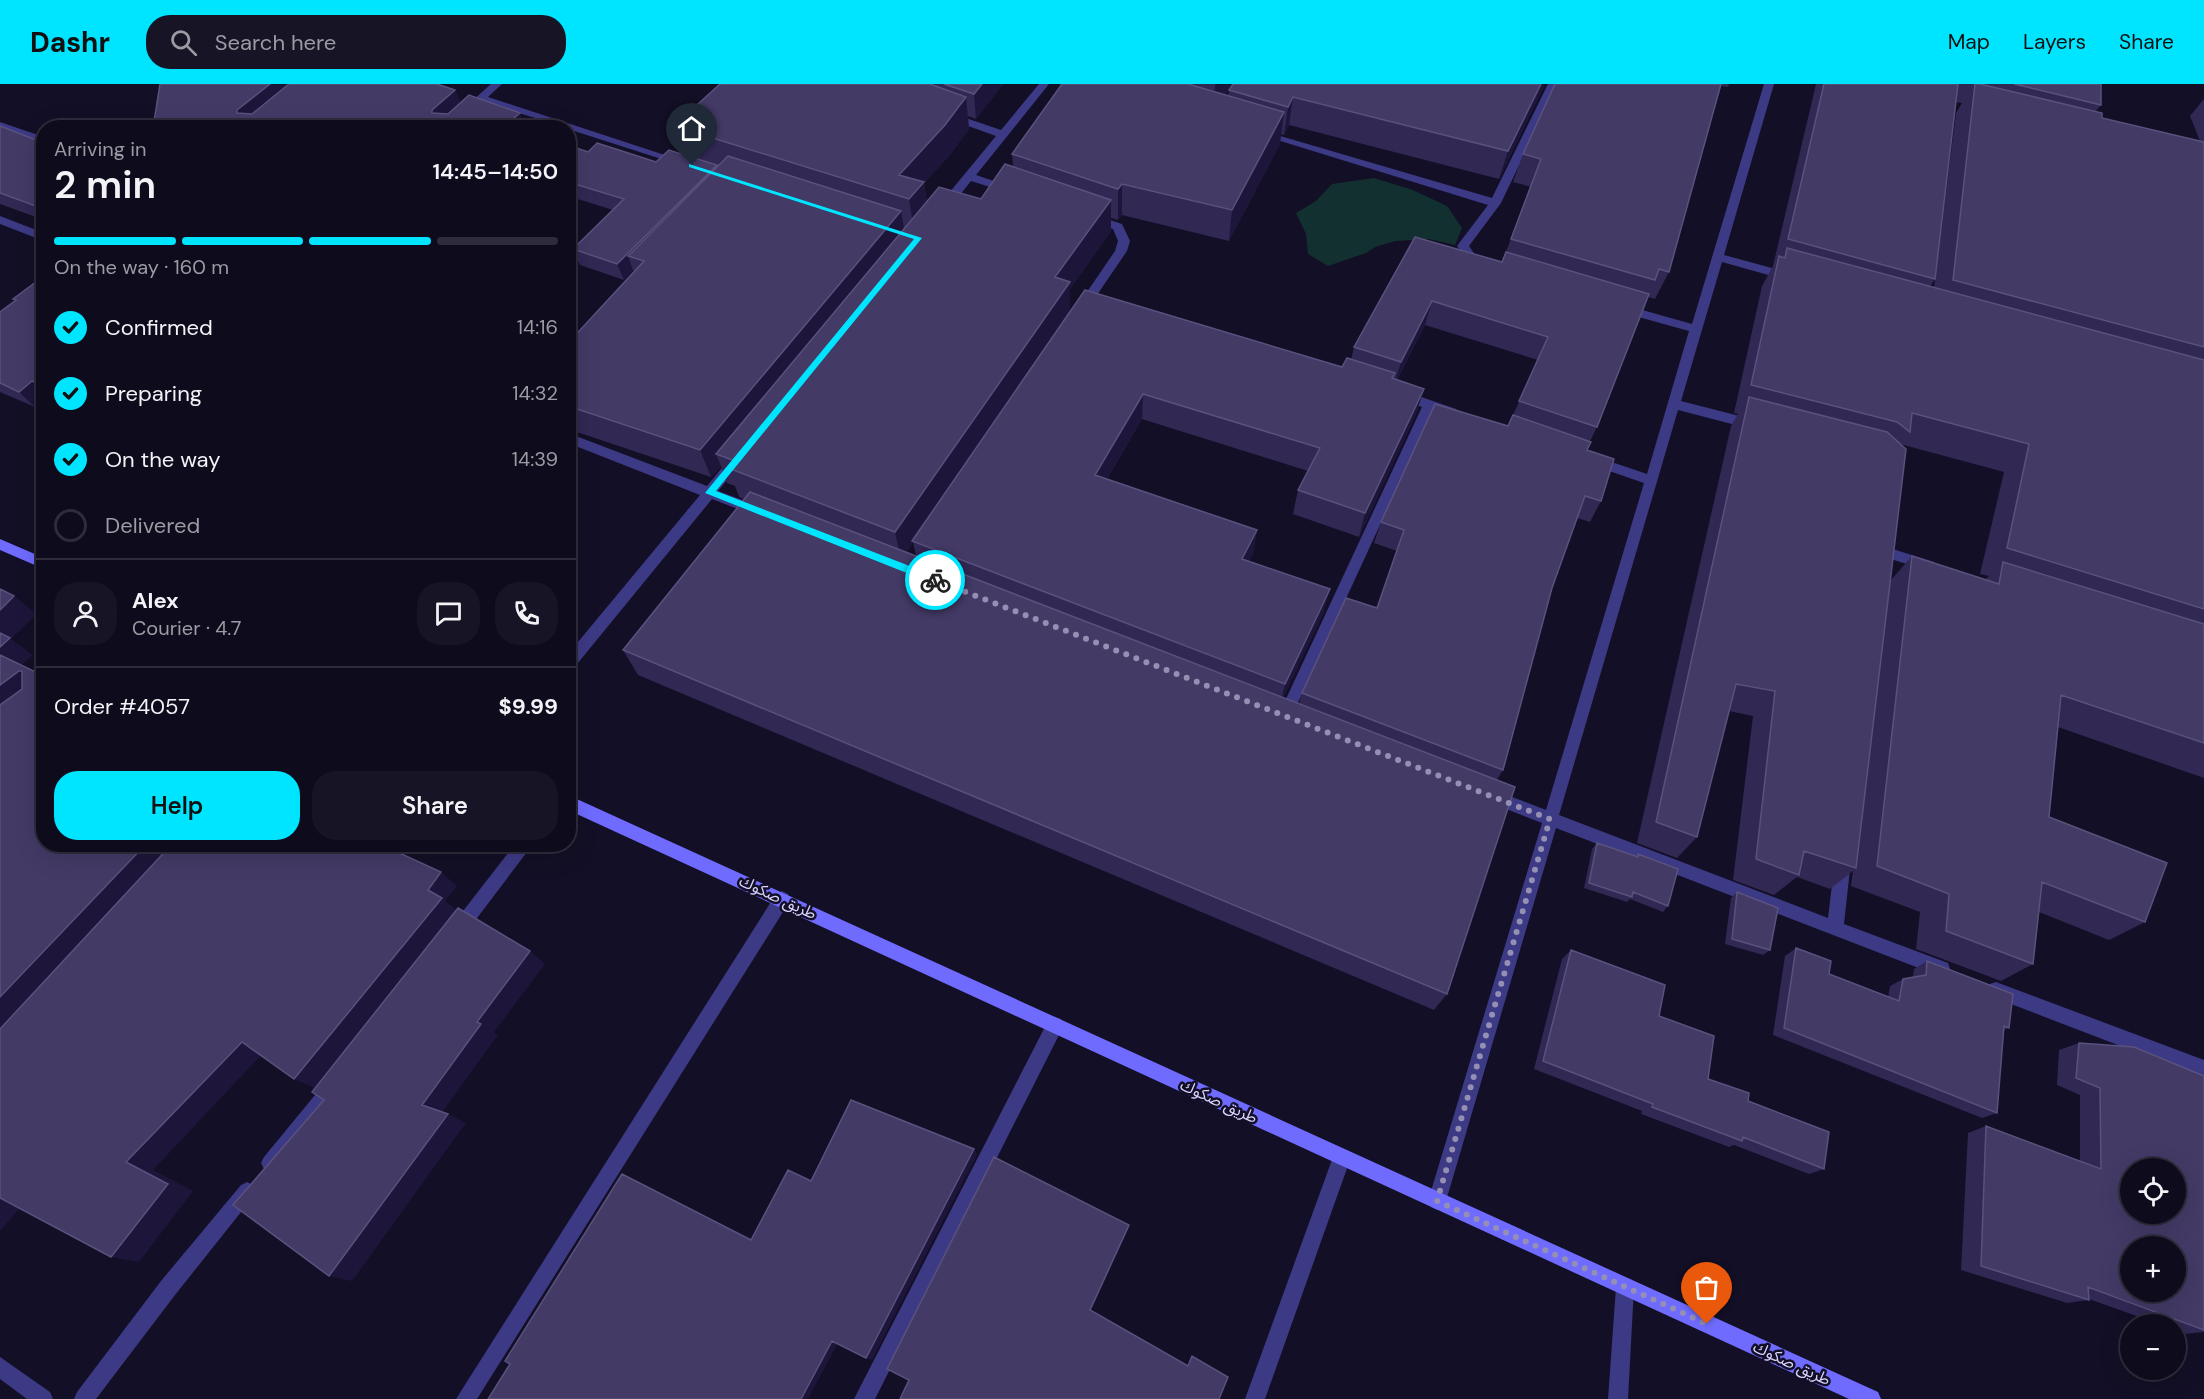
<!DOCTYPE html>
<html lang="en">
<head>
<meta charset="utf-8">
<style>
	:root { --surface:#0e0b1c; --page:#171425; --text:#f1f3f6; --muted:#9b9ba3; --line:#2e2b3b; --accent:#00e5ff }
	body { margin:0; font-family:"DM Sans","Noto Sans Arabic",sans-serif; background:var(--page); color:var(--text); height:100vh; display:flex; flex-direction:column; font-size:22px; white-space:nowrap }
	* { box-sizing:border-box; margin:0 }
	p { font-size:20px; color:var(--muted) }
	.icon { flex:none; width:33px; height:33px; fill:none; stroke:currentColor; stroke-width:2; stroke-linecap:round; stroke-linejoin:round }
	.map { position:relative; flex:1; overflow:hidden }
	.details { position:absolute; left:36px; top:36px; width:540px; height:732px; display:flex; flex-direction:column; background:var(--surface); border-radius:24px; box-shadow:0 6px 24px #0002,0 0 0 2px var(--line) }
	.details>* { flex:none }
	.tools { position:absolute; left:2120px; top:1074px; display:grid; gap:12px }
	.tools a { display:grid; place-items:center; width:66px; height:66px; border-radius:50%; background:var(--surface); box-shadow:0 6px 24px #0002,0 0 0 2px var(--line); font-size:30px }
	.pin { position:absolute; display:grid; place-items:center; width:51px; height:51px; color:#fff; margin:-62px -26px; border-radius:50% 50% 50% 0; rotate:-45deg; box-shadow:0 0 6px #0007 }
	.pin .icon { rotate:45deg }
	.courier { position:absolute; display:grid; place-items:center; width:60px; height:60px; margin:-30px; border:4px solid #00e5ff; border-radius:50%; background:#fff; color:#222; box-shadow:0 2px 8px #0007 }
	.overview em { font-style:normal; font-weight:600 }
	.overview div { display:flex; flex-direction:column-reverse }
	.overview { display:flex; align-items:center; justify-content:space-between; height:102px; padding:0 18px }
	h1 { font-size:39px; font-weight:600; line-height:45px }
	.bar { display:grid; grid-template-columns:repeat(4,1fr); gap:9px 6px; align-content:center; height:72px; padding:0 18px }
	.bar i { height:8px; border-radius:4px; background:var(--line) }
	.bar .on { background:var(--accent) }
	.bar p { grid-column:span 4 }
	.line { display:flex; align-items:center; gap:15px; padding:0 18px; border-top:2px solid var(--line) }
	.line div { flex:1 }
	.round { display:grid; place-items:center; flex:none; width:63px; height:63px; border-radius:24px; background:var(--page) }
	ol { padding:0 18px; list-style:none }
	li { display:flex; align-items:center; gap:18px; height:66px }
	li p { margin-inline-start:auto }
	li .icon { padding:6px; border-radius:50%; background:var(--accent); color:#111; stroke-width:4 }
	li:last-child { color:var(--muted) }
	li i { width:33px; height:33px; border:3px solid var(--line); border-radius:50% }
	.cta { display:flex; gap:12px; margin-top:auto; padding:12px 18px }
	.cta a { flex:1; height:69px; border-radius:24px; background:var(--accent); color:#111; font-size:24px; font-weight:600; line-height:69px; text-align:center }
	.cta a+a { background:var(--page); color:var(--text) }
	header { display:flex; align-items:center; gap:36px; box-sizing:border-box; height:84px; padding:0 30px; background:var(--accent); color:#111 }
	header strong { font-size:28px }
	nav { display:flex; gap:33px; margin-inline-start:auto; font-size:21px }
	.search { width:420px; height:54px; background:var(--page); display:flex; align-items:center; gap:15px; box-sizing:border-box; padding:0 21px; border-radius:24px; color:var(--muted); font-size:22px }
	.map>svg:first-child { display:block }
	.green { fill:#12302f }
	.lines { fill:none; stroke-linecap:round; stroke-linejoin:round }
	.street { fill:#3d3a85; fill-rule:evenodd }
	.secondary { fill:#6f6bff; fill-rule:evenodd }
	.wall { fill:#312854; fill-rule:evenodd }
	.shaded-wall { fill:#1d163a }
	.building { fill:#433a66; stroke:#5a527e; stroke-width:1.5; fill-rule:evenodd }
	.route { fill:#00e5ff }
	.done { stroke:#948fb3; stroke-width:6; stroke-dasharray:0 10.8 }
	.labels { text-anchor:middle; dominant-baseline:central; stroke-width:5; stroke-linejoin:round; paint-order:stroke }
	.street-label { font-size:16px; fill:#d9d4ff; stroke:#130f26 }
</style>
</head>
<body>
<header>
<strong>Dashr</strong>
<div class="search"><svg class="icon" aria-label="search" viewBox="0 0 24 24"><circle cx="10" cy="10" r="6"/><path d="M15 15l6 6"/></svg>Search here</div>
<nav><a>Map</a><a>Layers</a><a>Share</a></nav>
</header>
<div class="map">
<svg width="2204" height="1315" viewBox="0 0 2204 1315">
	<rect width="100%" height="100%" fill="#130f26"/>
	<path class="green" d="M1374,94L1413,106L1447,122L1462,144L1455,161L1429,155L1396,157L1375,163L1366,169L1328,182L1308,170L1306,150L1296,129L1316,117L1332,100Z"/>
	<g class="lines">
		<path class="street" d="M491,0H502L488,13L686,78L681,81L677,80L568,45V44L483,18L454,44H442Z
			M1039,0H1049L976,91L1014,104V108H1006L971,97L948,126H940V120L996,52L946,34V30H954L1001,46Z
			M1548,0H1558L1501,119L1469,162L1478,175L1487,181L1481,185L1470,181L1457,162L1488,121L1258,50L1259,48H1267L1492,114Z
			M1764,0H1774L1724,171L1794,190L1796,193L1790,197L1722,178L1681,317L1755,336L1761,341L1755,346L1678,326L1559,731L1828,834L1835,776L1837,771L1843,769L1849,771L1851,776L1844,840L1948,879L1950,885L1948,891L1942,893L1556,744L1446,1117L1443,1123L1437,1126L1431,1123L1428,1117L1542,739L1486,717L1483,712L1486,707L1491,705L1546,726L1644,399L1589,380L1588,377L1594,372L1647,390L1689,247L1617,227L1615,224L1621,220L1692,240Z
			M0,38L44,53V60L0,45Z
			M1092,130L1122,140L1130,157L1127,167L1086,227L1082,228L1076,224L1115,167L1118,157L1113,145L1088,137L1086,134Z
			M0,132L44,149V157L0,140Z
			M1401,306L1456,325L1458,328L1452,333L1433,326L1290,636L1285,638L1280,636L1278,632L1422,323L1397,314L1395,311Z
			M568,349L707,402L731,373H741L742,376L741,379L718,407L764,424L766,428L759,433L712,415L573,585L568,587V570L700,411L568,359Z
			M1883,462L1934,478L1936,482L1929,487L1878,471L1876,467Z
			M515,760H533L465,850L459,853L453,850L451,845L453,840Z
			M782,807L788,810L790,815L788,820L477,1315H456L776,810Z
			M1996,898L2204,976V994L1990,912L1988,906L1990,900Z
			M1055,933L1061,935L1064,941L1061,947L875,1315H854L1049,935Z
			M335,991L341,994L344,1000L341,1006L276,1085L270,1088L264,1085L261,1079L264,1073L329,994Z
			M1342,1064L1348,1067L1351,1073L1265,1315H1245L1333,1073L1336,1067Z
			M247,1098L253,1101L256,1107L253,1113L175,1211L96,1315H74L77,1308L161,1197L241,1101Z
			M1625,1194L1632,1196L1634,1203L1628,1315H1608L1616,1203L1618,1196Z
			M0,1273L50,1308L53,1315H27L0,1295Z"/>
		<path class="secondary" d="M0,455L44,474V485L0,466Z
			M568,711L1878,1308L1881,1315H1849L568,726Z"/>
	</g>
	<path class="wall" d="M720,0H1003L976,35L968,32L969,45L949,72L924,99L927,118L981,115L1013,82L1012,70L1062,0H1231L1225,11L1228,12L1229,6L1233,0H1545L1499,95L1289,41L1284,51L1281,50L1280,60L1229,157L1122,131L1118,136L1111,134V147L1070,205V227L1342,283L1351,276L1354,263L1415,153L1502,178L1531,103L1513,98L1523,70L1555,0H1729L1728,3L1721,2L1669,188L1655,215L1648,213L1597,343L1590,357L1587,366L1601,417L1590,438L1577,434L1552,504L1503,686L1497,696L1447,910L1434,926L638,591L623,566L744,415L739,413L735,402L727,399L721,382L711,393L568,345V259L634,188L633,186L624,196L580,181L573,165L613,126L568,112V61L588,68L656,78L683,70L674,42ZM1425,241L1538,276L1508,342L1381,438L1374,459L1397,467L1377,524L1302,609L1299,620L1283,614L1324,528L1249,477L1253,469L1257,446L1107,395L1142,335L1308,387L1298,406L1293,430L1359,453L1416,330L1424,305L1397,296ZM913,458L916,472L906,468Z
		M1816,0H2101V21L2096,27L2102,34L2200,57L2190,32L2204,15V694L2058,643L2049,733L2145,838L2109,856L2039,828L2033,880L2001,897L1916,865L1920,828L1851,802L1853,787L1830,805L1797,793L1774,811L1733,796L1753,632L1729,627L1697,753L1677,774L1637,759L1731,342L1738,330L1734,329L1762,202L1773,182ZM1956,18L1962,19L1956,29L1934,204L1930,203L1935,195ZM1900,360L2004,388L1980,490L1989,492L1985,496L1912,472L1891,496Z
		M0,42L44,59V136L0,120Z
		M44,192V316L35,323L0,308V228L15,217L13,215Z
		M1597,759L1636,772L1638,770L1668,822L1663,828L1630,815L1627,818L1584,804L1592,765Z
		M1737,808L1770,866L1763,871L1725,860L1731,814Z
		M1796,864L1829,890L1888,913L1890,902L1903,895L1913,893L1914,885L1927,877L2009,944L2003,946L1997,1029L1982,1034L1773,951L1785,872Z
		M1571,866L1659,932L1708,995L1748,1017L1824,1085L1809,1090L1734,1061L1729,1063L1641,1030L1642,1027L1534,985L1562,875Z
		M2079,959L2204,992V1248L2184,1250L2175,1247V1240H2159L2089,1215V1216L2067,1219L1961,1186L1968,1049L1986,1042L2080,1077V1011L2057,1001L2059,966Z"/>
	<path class="shaded-wall" d="M270,0H300L248,44L237,29V26Z
		M982,0H1003L976,35L974,10Z
		M1216,0H1231L1213,29L1215,1Z
		M1541,0H1545L1499,95L1508,67Z
		M455,6L463,22L440,42L432,29V26Z
		M966,13L969,45L949,72L924,99L928,129L914,146L909,115L899,91Z
		M1293,13L1289,41L1284,51L1288,23Z
		M1284,28L1280,60L1229,157L1232,126Z
		M520,29L526,44H510L508,39Z
		M717,81L722,97L628,172L633,186L624,196L617,180Z
		M1122,100V131L1118,136V105Z
		M1111,116V147L1070,205V228L901,475L895,448L1055,193Z
		M901,127L906,156L716,370L721,382L711,393L700,366Z
		M1432,217L1425,241L1394,301L1401,278Z
		M32,297L44,308V316L35,323L19,308Z
		M1424,305L1416,330L1359,453L1365,429Z
		M1143,310L1142,335L1095,415V391Z
		M1257,446L1253,469L1239,498L1242,475Z
		M1330,505L1324,528L1280,621L1285,600Z
		M14,512L37,530L11,555L33,571L18,585L0,573V526Z
		M19,587L43,603L0,636V601Z
		M146,760H181L0,954V913Z
		M441,788L457,802L445,817L458,827L315,1004L294,995L428,806Z
		M530,867L545,880L494,948L498,951L441,1030L422,1021L477,938Z
		M242,958L264,968L153,1086L193,1107L139,1178L111,1173L126,1078Z
		M448,1030L466,1039L352,1197L329,1192Z
		M974,1065L977,1071L872,1276L866,1274Z
		M0,1113L25,1118L0,1147Z
		M1129,1141L1128,1146L1090,1229V1226Z
		M832,1257L838,1259L808,1315H801Z"/>
	<path class="building" d="M160,0H270L237,26V29L252,30L289,0H437L455,6L432,26V29L448,30L469,11L520,29L508,39L521,44H153Z
		M720,0H930L966,13L945,41L899,91L924,98L909,115L674,42Z
		M944,0H982L974,10Z
		M1062,0H1188L1284,28L1232,126L1122,100L1118,105L1012,70Z
		M1233,0H1541L1508,67L1293,13L1288,23L1229,6Z
		M1555,0H1721L1669,188L1659,185L1655,196L1511,155L1541,75L1523,70Z
		M1824,0H1958L1935,195L1788,155Z
		M1975,0H1980L2102,29V34L2204,58V263L1953,196Z
		M2014,0H2101V21Z
		M0,42L44,59V125L0,109Z
		M597,59L656,78L669,66L717,81L617,180L573,165L624,115L568,98V61L588,68Z
		M728,72L901,127L700,366L568,322V259L644,177L628,172Z
		M1005,80L1111,116L1055,193L1070,198L895,448L728,384L735,377L716,370L939,103L981,115Z
		M1415,153L1502,178L1506,168L1649,210L1597,343L1519,317L1548,253L1432,217L1401,278L1354,263Z
		M1787,164L2204,276V525L2007,464L2029,360L1912,329L1910,348L1897,338L1751,301L1779,172L1785,174Z
		M44,192V302L32,297L19,308L0,299V228L16,216L13,215Z
		M1085,206L1342,283L1347,274L1395,289L1392,294L1424,305L1365,429L1298,406L1320,364L1143,310L1095,391L1257,446L1242,475L1330,505L1285,600L912,457Z
		M1749,313L1887,348L1906,365L1856,784L1804,767L1799,791L1756,775L1775,607L1736,600L1697,753L1656,738Z
		M1435,320L1508,342L1513,331L1591,358L1587,366L1614,375L1601,417L1585,412L1552,504L1503,686L1302,609L1346,514L1377,524L1404,446L1381,438Z
		M750,408L1515,703L1447,910L623,566Z
		M1912,472L1999,500L2003,478L2204,540V659L2061,611L2049,733L2167,779L2145,838L2042,798L2033,880L1946,847L1949,810L1877,782Z
		M0,505L14,512L0,526Z
		M0,549L10,554L0,563Z
		M0,571L44,592V760H146L0,913V621L22,605V587H19L0,601Z
		M1597,759L1638,773V770L1678,785L1668,822L1633,808L1632,813L1589,799Z
		M172,760H380L441,788L428,806L442,814L294,995L242,958L126,1078L168,1100L111,1173L0,1114V945Z
		M1737,808L1778,824L1770,866L1732,855Z
		M458,824L530,867L477,938L481,940L422,1021L448,1030L329,1192L233,1121L324,1016L312,1008Z
		M1796,864L1831,877L1829,890L1899,917L1903,895L1926,891L1927,877L2013,910L2009,944L2004,942L1997,1029L1784,944Z
		M1571,866L1665,901L1659,932L1714,952L1708,995L1749,1009L1748,1017L1829,1048L1824,1085L1743,1053L1742,1057L1652,1023L1653,1020L1543,977Z
		M2079,959L2134,963L2204,992V1246L2088,1203L2089,1216L1981,1182L1986,1042L2101,1085L2100,1004L2076,994ZM2130,1084H2175V1130H2130ZM2130,1162H2175V1208H2130Z
		M851,1016L974,1065L866,1274L832,1257L801,1315H488L510,1280L505,1277L622,1090L751,1156L788,1086L811,1097Z
		M994,1073L1129,1141L1090,1226L1188,1282L1192,1272L1228,1293L1219,1315H900L909,1296L887,1285Z"/>
	<path class="route" d="M689,80L922,154L716,407L938,493V499H932L705,409L914,155L689,83Z"/>
	<g class="lines">
		<path class="done" d="M935,496L1550,735L1437,1117L1707,1240"/>
	</g>
	<g class="labels">
		<g class="street-label">
			<text transform="translate(778 813) rotate(25)">طريق صكوك</text>
			<text transform="translate(1219 1017) rotate(25)">طريق صكوك</text>
			<text transform="translate(1792 1279) rotate(25)">طريق صكوك</text>
		</g>
	</g>
</svg>
<div class="tools">
<a><svg class="icon" aria-label="locate" viewBox="0 0 24 24"><circle cx="12" cy="12" r="6"/><path d="M12 2v4M12 18v4M2 12h4M18 12h4"/></svg></a>
<a>+</a>
<a>−</a>
</div>
<div class="pin" style="left:1707px;top:1240px;background:#ea580c"><svg class="icon" aria-label="bag" viewBox="0 0 24 24"><path d="M5 8h14l-1 12H6zM9 8a3 3 0 0 1 6 0"/></svg></div>
<div class="pin" style="left:692px;top:81px;background:#1f2937"><svg class="icon" aria-label="home" viewBox="0 0 24 24"><path d="M3 11l9-7 9 7M6 9v11h12V9"/></svg></div>
<div class="courier" style="left:935px;top:496px"><svg class="icon" aria-label="bike" viewBox="0 0 24 24"><circle cx="6" cy="16" r="4"/><circle cx="18" cy="16" r="4"/><path d="M6 16l4-8h5l3 8M10 8l3 8H6M13 5h3"/></svg></div>
<section class="details">
<div class="overview"><div><h1>2 min</h1><p>Arriving in</p></div><em>14:45–14:50</em></div>
<div class="bar"><i class="on"></i><i class="on"></i><i class="on"></i><i></i><p>On the way · 160 m</p></div>
<ol>
<li><svg class="icon" aria-label="check" viewBox="0 0 24 24"><path d="M5 12l5 5 9-10"/></svg>Confirmed<p>14:16</p></li>
<li><svg class="icon" aria-label="check" viewBox="0 0 24 24"><path d="M5 12l5 5 9-10"/></svg>Preparing<p>14:32</p></li>
<li><svg class="icon" aria-label="check" viewBox="0 0 24 24"><path d="M5 12l5 5 9-10"/></svg>On the way<p>14:39</p></li>
<li><i></i>Delivered</li>
</ol>
<div class="line" style="height:108px"><a class="round"><svg class="icon" aria-label="person" viewBox="0 0 24 24"><circle cx="12" cy="8" r="4"/><path d="M4 21q1-7 8-7t8 7"/></svg></a><div><b>Alex</b><p>Courier · 4.7</p></div><a class="round"><svg class="icon" aria-label="chat" viewBox="0 0 24 24"><path d="M4 5h16v11H9l-5 4z"/></svg></a><a class="round"><svg class="icon" aria-label="phone" viewBox="0 0 24 24"><path d="M5 4h4l2 5-3 2q2 4 5 5l2-3 5 2v4C11 20 4 13 5 4z"/></svg></a></div>
<div class="line" style="height:78px"><div>Order #4057</div><b>$9.99</b></div>
<div class="cta"><a>Help</a><a>Share</a></div>
</section>
</div>
</body>
</html>
